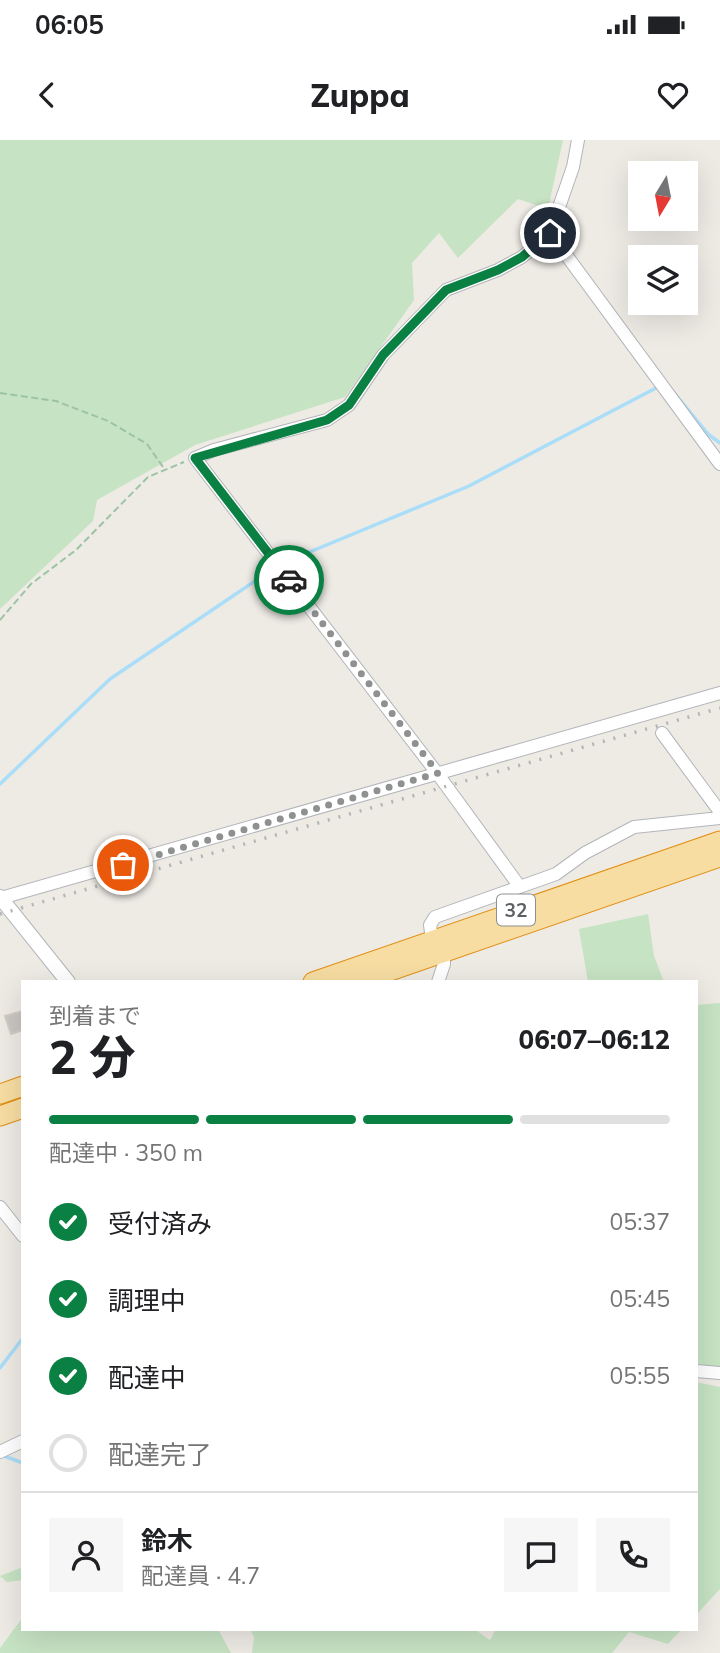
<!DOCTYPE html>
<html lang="ja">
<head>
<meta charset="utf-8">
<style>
	:root { --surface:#fff; --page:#f6f6f6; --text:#202124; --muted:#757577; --line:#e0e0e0; --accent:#0b8043 }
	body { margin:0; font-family:Mulish,"Noto Sans JP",sans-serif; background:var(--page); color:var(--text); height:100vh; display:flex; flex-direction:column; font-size:26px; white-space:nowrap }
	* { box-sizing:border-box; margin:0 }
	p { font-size:23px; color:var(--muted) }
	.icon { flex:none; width:38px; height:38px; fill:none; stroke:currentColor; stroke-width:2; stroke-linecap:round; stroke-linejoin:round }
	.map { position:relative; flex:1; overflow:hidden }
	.drawer { position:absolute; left:21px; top:840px; width:677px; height:651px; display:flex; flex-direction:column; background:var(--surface); border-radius:0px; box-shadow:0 7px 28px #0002 }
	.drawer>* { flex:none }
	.needle { width:46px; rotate:190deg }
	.buttons { position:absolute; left:628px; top:21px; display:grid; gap:14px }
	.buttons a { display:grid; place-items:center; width:70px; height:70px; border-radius:0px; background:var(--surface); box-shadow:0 7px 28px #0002; font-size:35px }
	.pin { position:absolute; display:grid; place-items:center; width:60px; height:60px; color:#fff; margin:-30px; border:4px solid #fff; border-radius:50%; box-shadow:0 2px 7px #0007 }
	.courier { position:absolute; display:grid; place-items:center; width:70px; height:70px; margin:-35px; border:5px solid #0b8043; border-radius:50%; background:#fff; color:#222; box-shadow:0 2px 9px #0007 }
	.summary em { font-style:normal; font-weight:800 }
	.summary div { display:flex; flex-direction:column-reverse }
	.summary { display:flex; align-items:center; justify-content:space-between; height:119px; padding:0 28px }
	h1 { font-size:46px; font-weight:800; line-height:52px }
	.bar { display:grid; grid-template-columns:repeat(4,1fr); gap:10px 7px; align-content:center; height:84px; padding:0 28px }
	.bar i { height:9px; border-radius:5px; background:var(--line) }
	.bar .selected { background:var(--accent) }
	.bar p { grid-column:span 4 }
	.line { display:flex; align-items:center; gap:18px; padding:0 28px; border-top:2px solid var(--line) }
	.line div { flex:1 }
	.round { display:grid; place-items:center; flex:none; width:74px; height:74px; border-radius:0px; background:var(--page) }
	ol { padding:0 28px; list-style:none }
	li { display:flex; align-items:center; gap:21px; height:77px }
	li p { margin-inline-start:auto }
	li .icon { padding:7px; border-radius:50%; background:var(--accent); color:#fff; stroke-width:4 }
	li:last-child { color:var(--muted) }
	li i { width:38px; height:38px; border:4px solid var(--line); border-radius:50% }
	.status { display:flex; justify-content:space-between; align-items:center; height:49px; padding:0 35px; background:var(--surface); direction:ltr }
	.status svg { height:19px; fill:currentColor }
	header { display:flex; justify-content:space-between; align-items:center; height:91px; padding:0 28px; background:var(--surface); font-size:32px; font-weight:800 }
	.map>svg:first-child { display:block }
	.green { fill:#c6e3c3 }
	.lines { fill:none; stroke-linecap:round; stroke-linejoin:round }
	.stream { stroke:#aaddf8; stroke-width:3.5 }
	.building { fill:#c9c6c2; stroke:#d2ccc3; stroke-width:2 }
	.minor-casing { stroke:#b2b5b9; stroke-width:14 }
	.tertiary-casing { stroke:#b2b5b9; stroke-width:16 }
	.trunk-casing { stroke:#e18e11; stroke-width:21 }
	.path { stroke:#9cc4a4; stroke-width:2; stroke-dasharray:7 3.5; stroke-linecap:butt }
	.minor { stroke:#fff; stroke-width:12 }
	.tertiary { stroke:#fff; stroke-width:14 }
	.trunk { stroke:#f7dda2; stroke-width:19 }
	.rail { stroke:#b3b4b4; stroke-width:3.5; stroke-dasharray:2 9; stroke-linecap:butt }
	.done { stroke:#8f9191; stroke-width:7; stroke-dasharray:0 12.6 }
	.route { stroke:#0b8043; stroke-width:9 }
	.labels { text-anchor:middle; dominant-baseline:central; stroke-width:7; stroke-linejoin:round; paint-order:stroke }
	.shield { fill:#fff; stroke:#8d9092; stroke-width:2 }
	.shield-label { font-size:19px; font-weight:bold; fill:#5c6064 }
</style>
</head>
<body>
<div class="status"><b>06:05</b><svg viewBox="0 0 49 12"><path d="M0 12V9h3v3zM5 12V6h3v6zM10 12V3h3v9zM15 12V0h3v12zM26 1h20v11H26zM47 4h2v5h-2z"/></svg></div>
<header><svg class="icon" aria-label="back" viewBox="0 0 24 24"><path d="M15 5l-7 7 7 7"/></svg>Zuppa<svg class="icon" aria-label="heart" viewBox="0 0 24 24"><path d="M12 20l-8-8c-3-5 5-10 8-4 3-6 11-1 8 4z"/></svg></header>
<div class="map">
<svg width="720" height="1513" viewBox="0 0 720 1513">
	<rect width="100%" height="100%" fill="#eeebe5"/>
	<path class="green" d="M0,0H563L548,69L518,59L458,118L439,93L412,123L414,160L345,257L195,305L97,360L93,381L0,469Z
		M648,774L654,816L664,842H588L579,789Z
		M720,863V1229L697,1227L696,865Z
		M696,1242L720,1247V1449L697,1474Z
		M23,1427V1440L7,1442L0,1436Z
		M23,1477V1489H218L231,1513H0V1508Z
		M250,1489H474L490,1500L496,1489H682L668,1504L629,1492L612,1513H252L254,1497Z"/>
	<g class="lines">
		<path class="stream" d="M671,249L709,295L720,303
			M283,423L469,346L656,248
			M0,644L110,539L273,429
			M0,1228L23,1198
			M4,1316L23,1323"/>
	</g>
	<path class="building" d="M23,871V890L11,894L5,876Z"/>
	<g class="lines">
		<defs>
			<path id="minor" d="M550,93L720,324
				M662,593L720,672
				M520,747L437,633L195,318L214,310L327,280L349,265L383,215L446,150L498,130L522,117L550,93L573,27L578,0
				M1,758L720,553
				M432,800L430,785L435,777L556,734L585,713L634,687L720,678
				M438,842L444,824V812
				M0,1067L23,1096
				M696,1231L720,1233
				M0,1312L23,1301"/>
			<path id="tertiary" d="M0,757L68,842"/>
			<path id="trunk" d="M313,842L720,701
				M358,842L720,717
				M0,954L23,946
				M0,976L23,968"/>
		</defs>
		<use href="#minor" class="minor-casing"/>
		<use href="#tertiary" class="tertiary-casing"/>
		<use href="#trunk" class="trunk-casing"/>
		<path class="path" d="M0,253L56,261L108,281L147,304L163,327
			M0,480L31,444L76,410L148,337L184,322"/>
		<use href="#minor" class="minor"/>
		<use href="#tertiary" class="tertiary"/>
		<use href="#trunk" class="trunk"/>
		<path class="rail" d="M0,774L720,568"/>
	</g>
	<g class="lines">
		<path class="done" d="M123,725L438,633L289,440"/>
		<path class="route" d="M289,440L195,318L327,280L349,265L383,215L446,150L498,130L522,117L550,93"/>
	</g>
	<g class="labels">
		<rect class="shield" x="497" y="754.5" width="38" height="31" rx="5"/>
		<g class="shield-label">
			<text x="516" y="770">32</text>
		</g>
	</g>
</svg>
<div class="buttons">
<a><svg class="needle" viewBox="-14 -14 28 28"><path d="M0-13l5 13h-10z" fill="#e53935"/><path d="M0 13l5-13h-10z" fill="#757577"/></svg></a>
<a><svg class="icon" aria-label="layers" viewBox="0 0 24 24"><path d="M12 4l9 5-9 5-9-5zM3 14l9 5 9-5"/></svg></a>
</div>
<div class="pin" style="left:123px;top:725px;background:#ea580c"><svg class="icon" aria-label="bag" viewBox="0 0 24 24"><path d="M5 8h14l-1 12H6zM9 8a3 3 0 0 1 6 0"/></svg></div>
<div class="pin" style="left:550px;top:93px;background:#1f2937"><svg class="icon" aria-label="home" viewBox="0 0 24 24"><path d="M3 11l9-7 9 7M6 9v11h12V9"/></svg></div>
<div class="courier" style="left:289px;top:440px"><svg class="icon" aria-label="car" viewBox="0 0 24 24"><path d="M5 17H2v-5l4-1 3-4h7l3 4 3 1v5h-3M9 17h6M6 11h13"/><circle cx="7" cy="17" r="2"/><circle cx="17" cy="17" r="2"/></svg></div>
<section class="drawer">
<div class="summary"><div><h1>2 分</h1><p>到着まで</p></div><em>06:07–06:12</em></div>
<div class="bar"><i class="selected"></i><i class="selected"></i><i class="selected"></i><i></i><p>配達中 · 350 m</p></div>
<ol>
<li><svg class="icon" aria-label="check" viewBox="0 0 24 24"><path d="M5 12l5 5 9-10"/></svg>受付済み<p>05:37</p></li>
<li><svg class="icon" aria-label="check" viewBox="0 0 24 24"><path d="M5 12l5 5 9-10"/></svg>調理中<p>05:45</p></li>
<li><svg class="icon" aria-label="check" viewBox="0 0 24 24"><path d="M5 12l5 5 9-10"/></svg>配達中<p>05:55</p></li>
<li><i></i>配達完了</li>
</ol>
<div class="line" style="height:126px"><a class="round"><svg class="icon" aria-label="person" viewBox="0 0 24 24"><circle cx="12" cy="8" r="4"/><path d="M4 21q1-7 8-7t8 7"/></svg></a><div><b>鈴木</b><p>配達員 · 4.7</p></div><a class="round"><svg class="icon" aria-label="chat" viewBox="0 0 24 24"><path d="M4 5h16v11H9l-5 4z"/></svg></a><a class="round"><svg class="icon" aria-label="phone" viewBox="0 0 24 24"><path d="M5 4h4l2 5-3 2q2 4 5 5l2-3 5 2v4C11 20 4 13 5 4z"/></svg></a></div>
</section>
</div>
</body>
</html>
